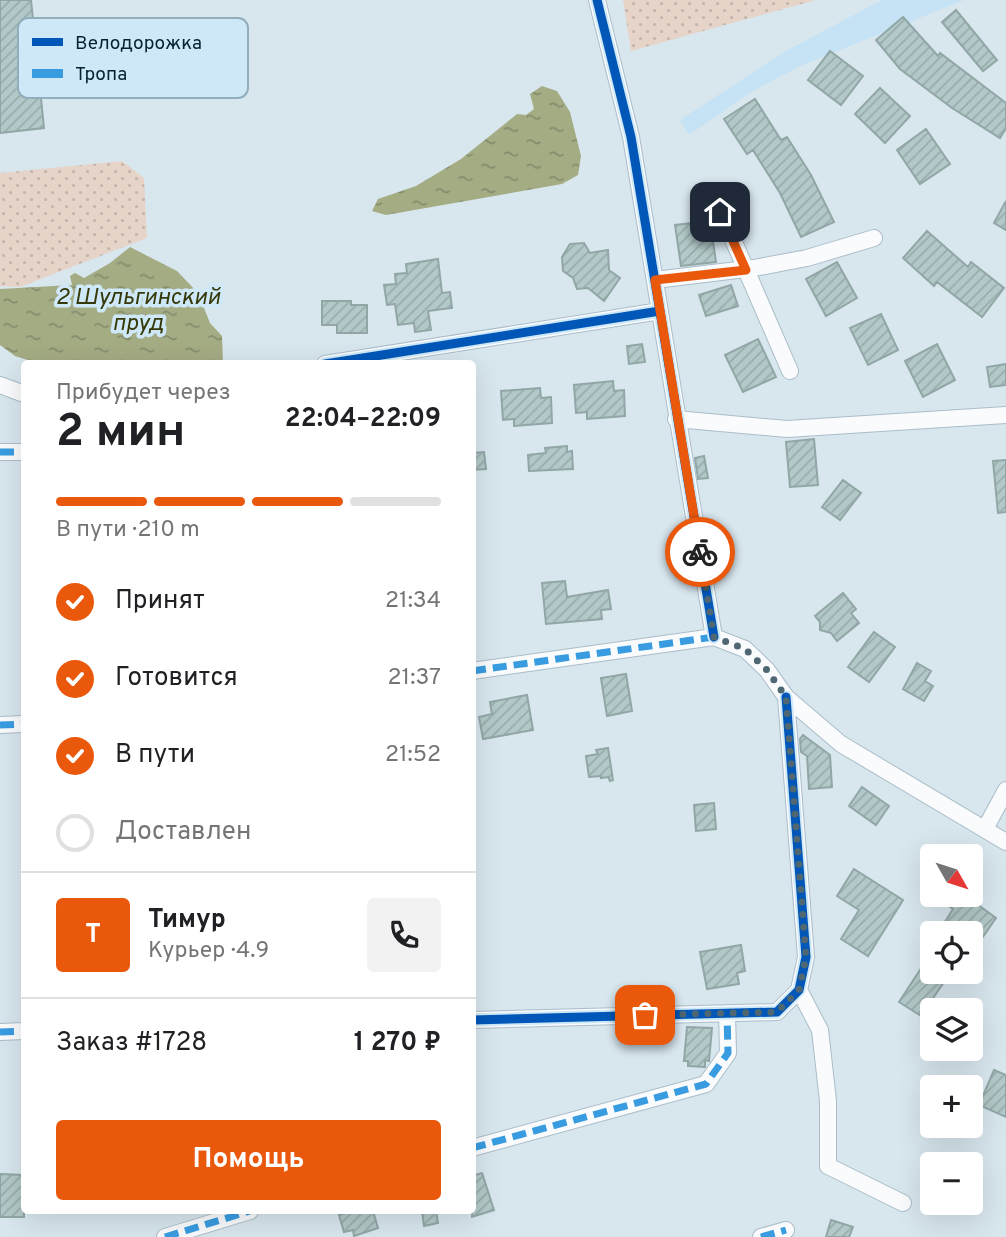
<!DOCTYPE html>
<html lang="ru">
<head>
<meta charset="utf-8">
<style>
	:root { --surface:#fff; --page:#f2f2f2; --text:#202124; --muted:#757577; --line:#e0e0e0; --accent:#ea580c }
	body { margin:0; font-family:Overpass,sans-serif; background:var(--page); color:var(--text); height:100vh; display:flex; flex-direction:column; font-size:26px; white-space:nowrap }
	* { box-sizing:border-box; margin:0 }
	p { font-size:23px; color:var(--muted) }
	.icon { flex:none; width:38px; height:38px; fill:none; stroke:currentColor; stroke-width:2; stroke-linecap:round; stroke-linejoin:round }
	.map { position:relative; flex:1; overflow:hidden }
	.drawer { position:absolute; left:21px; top:360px; width:455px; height:854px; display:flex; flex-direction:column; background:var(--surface); border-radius:7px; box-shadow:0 7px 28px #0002 }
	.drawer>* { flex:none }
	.needle { width:46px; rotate:129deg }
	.buttons { position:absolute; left:920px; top:844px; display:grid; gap:14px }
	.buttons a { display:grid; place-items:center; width:63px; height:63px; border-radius:7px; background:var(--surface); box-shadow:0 7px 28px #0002; font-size:35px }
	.pin { position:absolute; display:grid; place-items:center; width:60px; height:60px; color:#fff; margin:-30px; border-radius:14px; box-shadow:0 4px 10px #0006 }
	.courier { position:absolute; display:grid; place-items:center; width:70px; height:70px; margin:-35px; border:5px solid #ea580c; border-radius:50%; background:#fff; color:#222; box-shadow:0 2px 9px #0007 }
	.head em { font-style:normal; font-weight:700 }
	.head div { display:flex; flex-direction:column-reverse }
	.head { display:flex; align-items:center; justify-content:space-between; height:119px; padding:0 35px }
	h1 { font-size:46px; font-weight:700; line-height:52px }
	.bar { display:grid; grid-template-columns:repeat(4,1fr); gap:10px 7px; align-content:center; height:84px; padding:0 35px }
	.bar i { height:9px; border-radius:5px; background:var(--line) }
	.bar .on { background:var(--accent) }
	.bar p { grid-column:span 4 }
	.line { display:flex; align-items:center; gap:18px; padding:0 35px; border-top:2px solid var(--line) }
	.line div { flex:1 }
	.round { display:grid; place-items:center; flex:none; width:74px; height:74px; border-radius:7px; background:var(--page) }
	ol { padding:0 35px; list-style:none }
	li { display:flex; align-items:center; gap:21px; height:77px }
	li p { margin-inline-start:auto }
	li .icon { padding:7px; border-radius:50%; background:var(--accent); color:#fff; stroke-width:4 }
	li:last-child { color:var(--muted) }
	li i { width:38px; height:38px; border:4px solid var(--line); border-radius:50% }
	.primary-button { display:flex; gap:14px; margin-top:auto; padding:14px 35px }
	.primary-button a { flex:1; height:80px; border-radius:7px; background:var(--accent); color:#fff; font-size:28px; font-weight:700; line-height:80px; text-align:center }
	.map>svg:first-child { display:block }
	.built { fill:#c5e3f5 }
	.garden { fill:url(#garden-dots) }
	.water { fill:url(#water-ripples) }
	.building { fill:url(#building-hatch); stroke:#91a7a6; stroke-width:2 }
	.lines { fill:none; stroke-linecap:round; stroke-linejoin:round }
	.minor-casing { stroke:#aabdc8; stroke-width:18 }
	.minor { stroke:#f9fbfc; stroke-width:16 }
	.quiet { stroke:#399ce1; stroke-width:7; stroke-dasharray:14 7; stroke-linecap:butt }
	.cycleway-casing { stroke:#cee8f8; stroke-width:13 }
	.cycleway { stroke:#0057b8; stroke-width:9 }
	.done { stroke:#4f6772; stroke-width:7; stroke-dasharray:0 12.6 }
	.route { stroke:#ea580c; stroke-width:9 }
	.labels { text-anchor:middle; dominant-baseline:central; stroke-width:7; stroke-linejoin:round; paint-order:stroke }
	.water-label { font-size:23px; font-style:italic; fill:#363907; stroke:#cee8f8 }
	.key { fill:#cee8f8; stroke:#92adbc; stroke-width:2 }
	.key-label { font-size:19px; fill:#052230 }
</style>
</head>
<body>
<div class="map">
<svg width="1006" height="1237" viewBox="0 0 1006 1237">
	<defs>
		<pattern id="garden-dots" width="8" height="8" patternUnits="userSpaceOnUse" patternTransform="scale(1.75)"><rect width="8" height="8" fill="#e6d4c9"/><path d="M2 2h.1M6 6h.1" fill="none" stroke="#c4b6ad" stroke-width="1.8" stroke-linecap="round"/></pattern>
		<pattern id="water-ripples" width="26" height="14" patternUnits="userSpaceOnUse" patternTransform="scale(1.75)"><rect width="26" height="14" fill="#a4ac84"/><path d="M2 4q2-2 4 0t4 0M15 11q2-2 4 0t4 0" fill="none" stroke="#848c6c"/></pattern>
		<pattern id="building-hatch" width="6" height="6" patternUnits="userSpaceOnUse" patternTransform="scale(1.75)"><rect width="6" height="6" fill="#b3c8c8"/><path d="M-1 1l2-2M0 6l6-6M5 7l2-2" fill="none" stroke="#98acac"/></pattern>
	</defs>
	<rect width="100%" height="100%" fill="#d8e6ee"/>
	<path class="built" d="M882,0H964L800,66L751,92L689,135L680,120L786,51Z"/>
	<path class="garden" d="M623,0H816L631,51Z
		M122,161L144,178L147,238L20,287L0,286V173Z"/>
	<path class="water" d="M542,86L557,91L570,112L581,156L578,175L562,184L386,215L372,211L378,199L416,186L461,159L517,114L526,115L534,109L530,94Z
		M130,247L177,271L198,293L210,323L222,336L223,364H40L15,356L0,345V289L72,285L70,276L75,273L84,278L110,263Z"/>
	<path class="building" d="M0,0H31L44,128L0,133Z
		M956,10L997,60L983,71L942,22Z
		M903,17L938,56L940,53L1006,103V128L1000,138L952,108L900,69L876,40Z
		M830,51L863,76L841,105L808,80Z
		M880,88L910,116L885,143L855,114Z
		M755,99L781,140L787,137L811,175L834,222L801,237L780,193L753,150L747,154L724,119Z
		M926,129L950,164L920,184L897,150Z
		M715,188L722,201L699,204L697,191Z
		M1006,201V230L994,223Z
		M710,221L716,262L681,266L675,225Z
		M927,231L968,267L971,262L1004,288L982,317L937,282L934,286L903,258Z
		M584,243L590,253L608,250L609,270L620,278L604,301L588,288L577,289L573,278L563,271L562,257L570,244Z
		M438,259L442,293L450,292L452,308L428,311L431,330L415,332L414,323L398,325L395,304L387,305L384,285L396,284L395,274L407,273L406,264Z
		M837,262L857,298L826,316L806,279Z
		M731,285L738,306L706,316L699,295Z
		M322,301H351V305H367V333H337V325H322Z
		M881,314L898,350L868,365L850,328Z
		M758,339L776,377L743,392L725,355Z
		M642,344L645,362L629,364L627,346Z
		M937,344L955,380L923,397L905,361Z
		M1006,364V385L990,387L987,367Z
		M613,381L614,391L624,390L625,416L587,419V412L576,413L574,385Z
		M540,388L541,398L551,397L552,423L514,426V419L503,420L501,391Z
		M814,439L818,485L790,487L786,442Z
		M567,446V452L572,451L573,469L529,471L528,455L546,453L545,448Z
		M484,452L486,469L472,470V453Z
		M704,456L708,478L698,479L695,458Z
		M1006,460V512L998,513L993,461Z
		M843,480L861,493L840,520L822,507Z
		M565,581L567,597L608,590L611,609L601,610L602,619L546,624L542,583Z
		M843,593L856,609L851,613L859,623L837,641L831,633L820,630V622L815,616Z
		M874,632L895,647L869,682L848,667Z
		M917,663L931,671L925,681L933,686L924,701L903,689Z
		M626,674L632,711L607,716L601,678Z
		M527,695L533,730L483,739L479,717L492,714L490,702Z
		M803,735L830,755L832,787L809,789L807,756L801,752L800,739Z
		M608,748L613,780L610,781L608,777L601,778V776L589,777L586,756L598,754L596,750Z
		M862,787L889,806L876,825L849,806Z
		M714,803L716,829L696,831L694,805Z
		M854,869L903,900L868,956L841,939L859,910L837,896Z
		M954,894H963L996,918L971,954V933H953L943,925L953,909L947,905Z
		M741,945L745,971L737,973L739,984L707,989L700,952Z
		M922,967L944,982L921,1016L899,1002Z
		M687,1027L712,1028L709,1061L705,1060V1067L688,1066V1061H684Z
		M994,1070L1006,1075V1117L979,1105Z
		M482,1173L494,1210L472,1217V1176Z
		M0,1174L24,1175V1217H0Z
		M353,1211H373L378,1228L354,1236L353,1230L344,1232L339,1215Z
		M422,1211H436L438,1223L424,1226Z
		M831,1220L853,1227L849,1237H826Z"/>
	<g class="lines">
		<defs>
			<path id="minor" d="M597,0L631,137L714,637
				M721,212L790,371
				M655,280L754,268L807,258L874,238
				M325,364L660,311
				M0,385L24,394
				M676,419L787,429L1006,415
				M0,452H24
				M472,671L714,637L745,649L767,670L786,697L841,744L1006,842
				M0,725L24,724
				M985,829L1006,790
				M799,990L820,1030L828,1101V1166L903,1203
				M472,1020L777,1012L799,990L806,957L786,697
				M0,1032L24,1031
				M472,1148L706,1084L728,1053L727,1013
				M165,1237L250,1211
				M761,1237L786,1230"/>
		</defs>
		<use href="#minor" class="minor-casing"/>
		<use href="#minor" class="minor"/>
		<path class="quiet" d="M0,452H24
			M472,671L714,637
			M0,725L24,724
			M0,1032L24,1031
			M472,1148L706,1084L728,1053L727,1013
			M165,1237L250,1211
			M761,1237L786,1230"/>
		<defs>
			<path id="cycleway" d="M597,0L631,137L714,637
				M325,364L660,311
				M472,1020L777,1012L799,990L806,957L786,697"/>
		</defs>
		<use href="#cycleway" class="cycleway-casing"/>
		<use href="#cycleway" class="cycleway"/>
	</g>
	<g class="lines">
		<path class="done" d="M645,1015L777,1012L799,990L806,957L786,697L767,670L745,649L714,637L700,552"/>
		<path class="route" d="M700,552L655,280L746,270L720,212"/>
	</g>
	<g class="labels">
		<g class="water-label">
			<text x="138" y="298">2 Шульгинский<tspan x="138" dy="26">пруд</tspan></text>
		</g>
	</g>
	<rect x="18" y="18" width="230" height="80" rx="10" class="key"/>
	<rect x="32" y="38" width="31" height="8" fill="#0057b8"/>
	<rect x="32" y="69" width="31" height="9" fill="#399ce1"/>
	<g class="key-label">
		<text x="75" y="49">Велодорожка</text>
		<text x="75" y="80">Тропа</text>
	</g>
</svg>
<div class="buttons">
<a><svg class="needle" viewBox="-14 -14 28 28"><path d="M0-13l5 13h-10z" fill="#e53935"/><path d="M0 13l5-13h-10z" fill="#757577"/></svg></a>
<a><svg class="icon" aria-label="locate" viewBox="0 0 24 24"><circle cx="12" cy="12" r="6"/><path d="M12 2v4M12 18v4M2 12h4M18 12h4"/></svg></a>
<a><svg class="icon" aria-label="layers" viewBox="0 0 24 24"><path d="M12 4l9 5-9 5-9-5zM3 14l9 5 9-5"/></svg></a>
<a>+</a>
<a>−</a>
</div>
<div class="pin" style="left:645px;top:1015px;background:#ea580c"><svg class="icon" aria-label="bag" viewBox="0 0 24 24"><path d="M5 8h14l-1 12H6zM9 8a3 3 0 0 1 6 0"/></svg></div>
<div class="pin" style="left:720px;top:212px;background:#1f2937"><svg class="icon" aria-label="home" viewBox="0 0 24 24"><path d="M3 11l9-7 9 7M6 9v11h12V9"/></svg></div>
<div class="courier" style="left:700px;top:552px"><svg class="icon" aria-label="bike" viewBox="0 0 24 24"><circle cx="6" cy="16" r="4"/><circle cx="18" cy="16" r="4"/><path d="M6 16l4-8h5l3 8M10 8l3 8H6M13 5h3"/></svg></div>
<section class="drawer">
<div class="head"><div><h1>2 мин</h1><p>Прибудет через</p></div><em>22:04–22:09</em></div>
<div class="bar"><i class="on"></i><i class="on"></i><i class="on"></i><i></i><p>В пути · 210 m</p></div>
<ol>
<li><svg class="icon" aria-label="check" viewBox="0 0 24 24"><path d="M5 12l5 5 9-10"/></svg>Принят<p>21:34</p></li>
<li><svg class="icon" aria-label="check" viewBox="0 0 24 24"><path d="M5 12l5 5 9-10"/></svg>Готовится<p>21:37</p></li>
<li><svg class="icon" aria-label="check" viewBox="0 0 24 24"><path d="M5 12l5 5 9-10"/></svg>В пути<p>21:52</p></li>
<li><i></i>Доставлен</li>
</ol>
<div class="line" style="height:126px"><b class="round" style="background:var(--accent);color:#fff">Т</b><div><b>Тимур</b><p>Курьер · 4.9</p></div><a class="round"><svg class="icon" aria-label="phone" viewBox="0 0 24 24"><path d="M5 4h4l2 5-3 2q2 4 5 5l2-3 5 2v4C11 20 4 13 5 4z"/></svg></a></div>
<div class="line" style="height:91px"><div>Заказ #1728</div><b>1 270 ₽</b></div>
<div class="primary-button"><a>Помощь</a></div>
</section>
</div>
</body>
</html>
